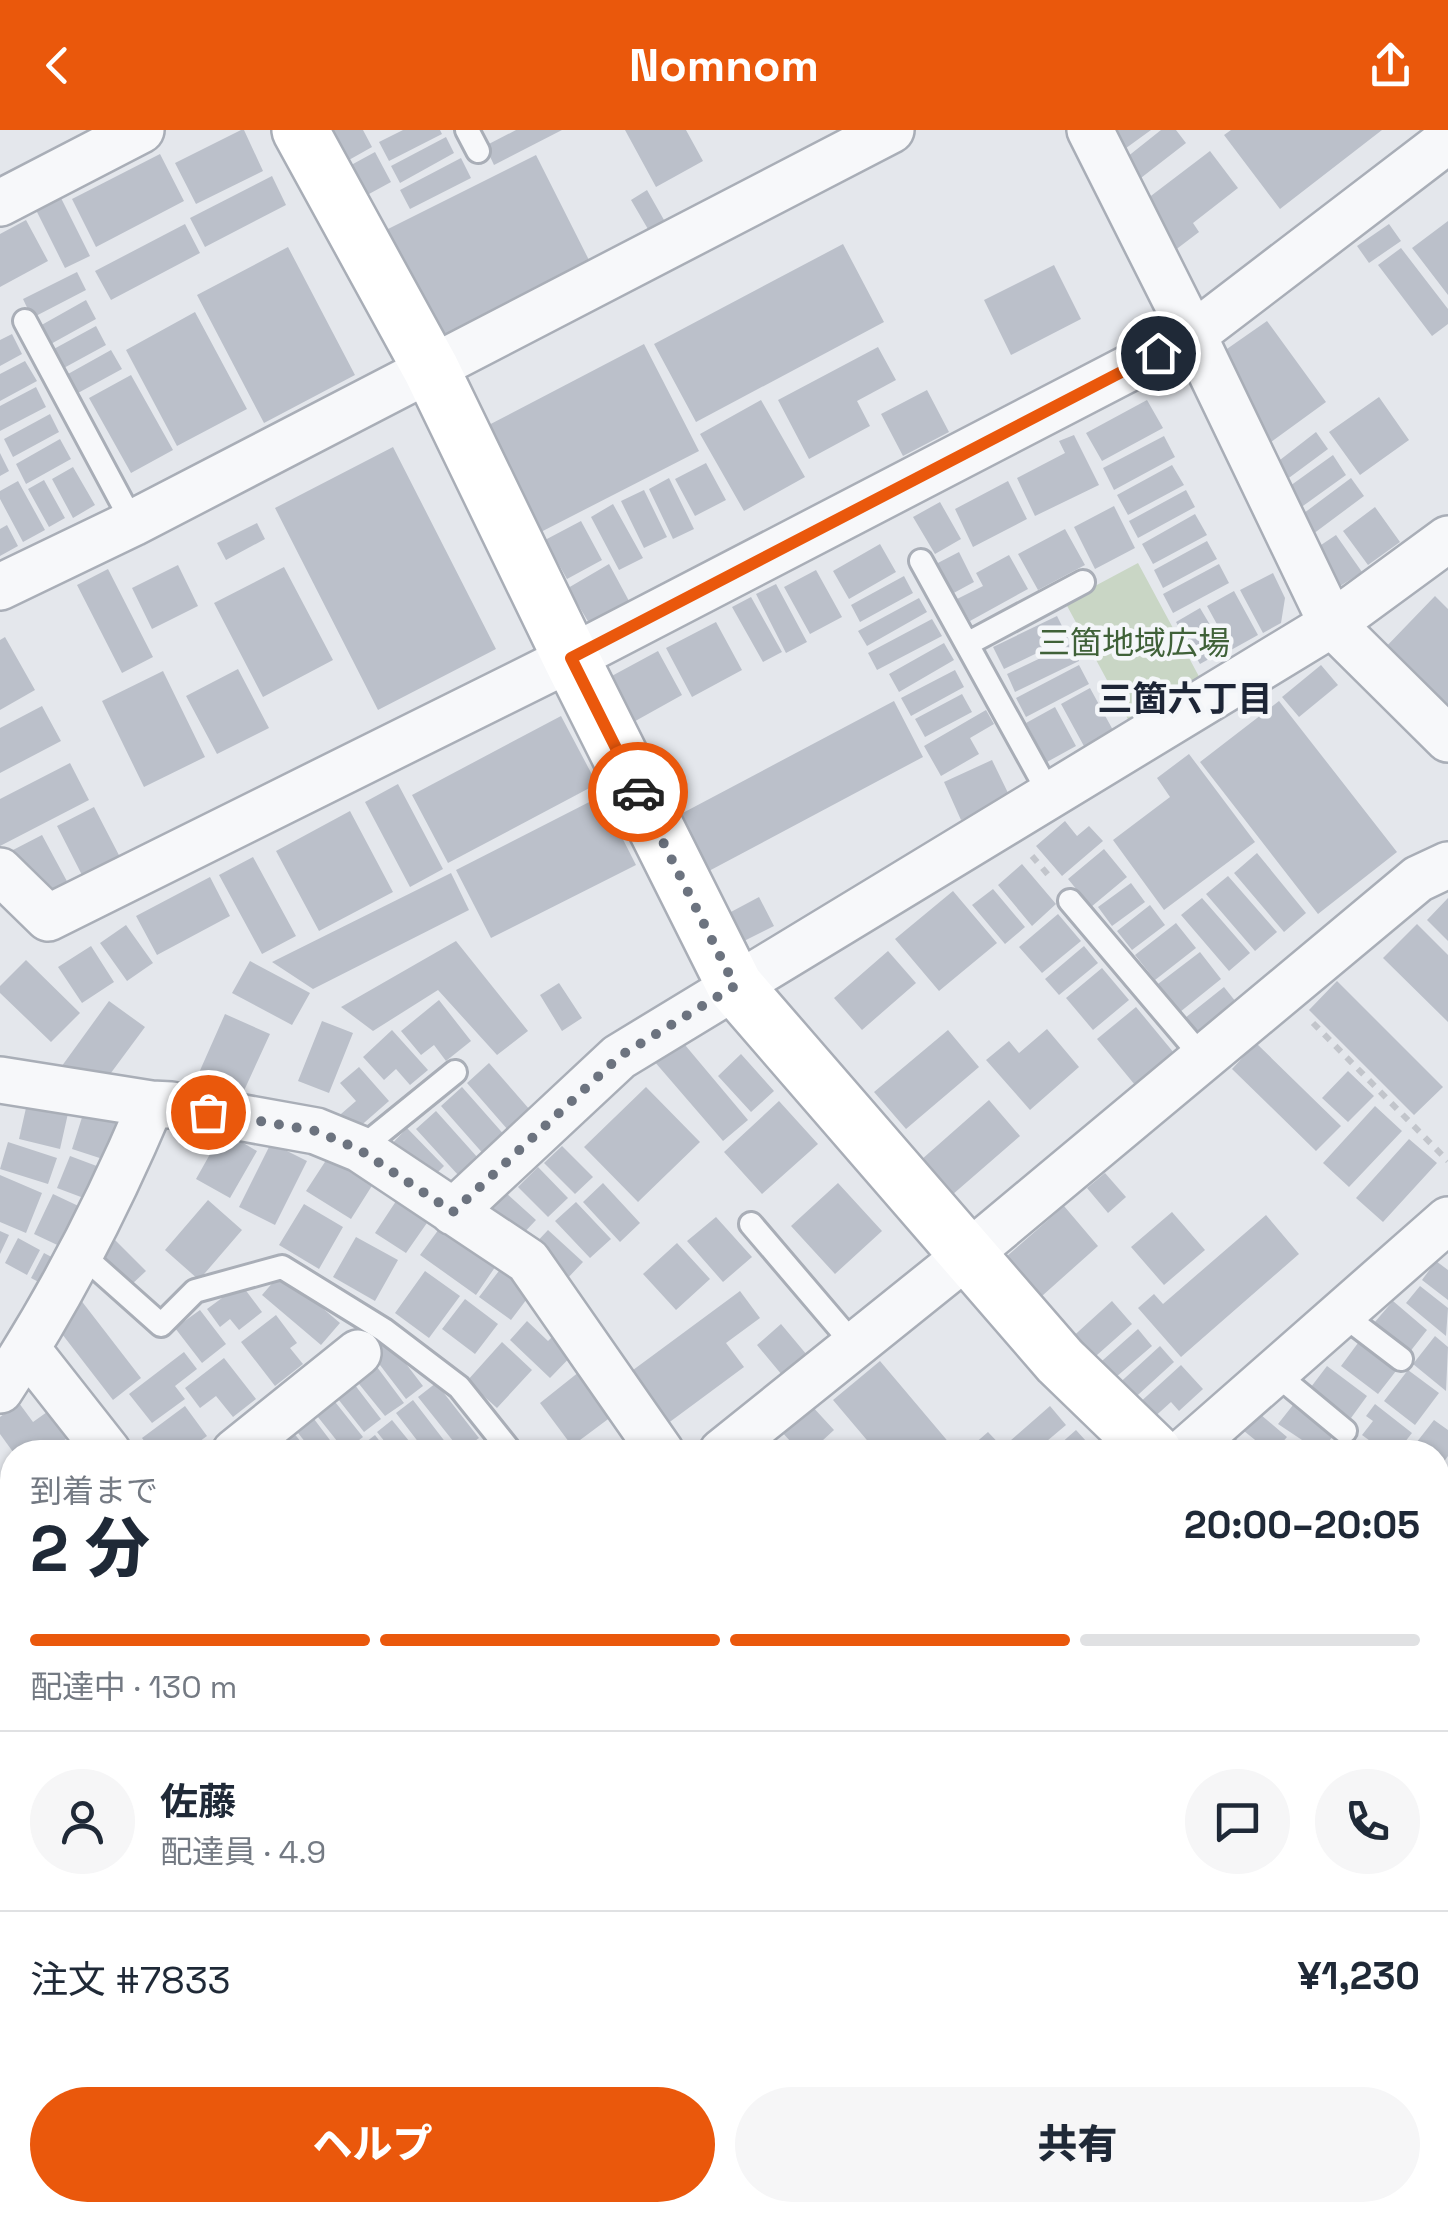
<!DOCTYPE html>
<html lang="ja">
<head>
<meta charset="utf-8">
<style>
	:root { --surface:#fff; --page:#f6f6f7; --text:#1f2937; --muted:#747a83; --line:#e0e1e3; --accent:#ea580c }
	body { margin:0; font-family:"Space Grotesk","Noto Sans JP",sans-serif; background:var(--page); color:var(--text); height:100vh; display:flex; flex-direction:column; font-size:38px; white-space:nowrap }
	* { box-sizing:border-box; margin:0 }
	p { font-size:32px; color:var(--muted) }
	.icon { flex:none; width:55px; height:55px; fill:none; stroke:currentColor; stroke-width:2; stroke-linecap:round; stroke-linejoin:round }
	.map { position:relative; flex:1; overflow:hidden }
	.sheet { position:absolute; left:0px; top:1310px; width:1450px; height:782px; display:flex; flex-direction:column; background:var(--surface); border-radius:40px 40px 0 0; box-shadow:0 2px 8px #0004 }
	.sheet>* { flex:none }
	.pin { position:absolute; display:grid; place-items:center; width:85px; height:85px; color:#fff; margin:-42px; border:5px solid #fff; border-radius:50%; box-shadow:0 2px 10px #0007 }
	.courier { position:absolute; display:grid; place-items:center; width:100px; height:100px; margin:-50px; border:8px solid #ea580c; border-radius:50%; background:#fff; color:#222; box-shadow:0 2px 12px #0007 }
	.summary em { font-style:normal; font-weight:800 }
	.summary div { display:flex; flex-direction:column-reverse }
	.summary { display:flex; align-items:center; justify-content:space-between; height:170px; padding:0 30px }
	h1 { font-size:65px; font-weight:800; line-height:75px }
	.bar { display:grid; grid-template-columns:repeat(4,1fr); gap:15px 10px; align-content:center; height:120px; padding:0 30px }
	.bar i { height:12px; border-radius:8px; background:var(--line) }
	.bar .selected { background:var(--accent) }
	.bar p { grid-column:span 4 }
	.line { display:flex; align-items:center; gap:25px; padding:0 30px; border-top:2px solid var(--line) }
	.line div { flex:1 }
	.round { display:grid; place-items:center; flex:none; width:105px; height:105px; border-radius:52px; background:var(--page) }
	.button { display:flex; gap:20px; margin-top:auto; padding:20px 30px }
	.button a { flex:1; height:115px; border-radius:60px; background:var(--accent); color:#fff; font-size:40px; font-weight:800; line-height:115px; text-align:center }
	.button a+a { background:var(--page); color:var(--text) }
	header { display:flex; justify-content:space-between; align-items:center; height:130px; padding:0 30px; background:var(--accent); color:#fff; font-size:45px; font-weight:800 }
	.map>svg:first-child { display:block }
	.built { fill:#d2d6de }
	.park { fill:#c9d6c5 }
	.building { fill:#bbc0ca }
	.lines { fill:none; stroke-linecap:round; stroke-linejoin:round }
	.lane-casing { stroke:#a9aeb7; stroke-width:28 }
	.street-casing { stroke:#a9aeb7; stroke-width:50 }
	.secondary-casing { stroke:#a9aeb7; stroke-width:60 }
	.path { stroke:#c2c5cb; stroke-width:6; stroke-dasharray:8 8; stroke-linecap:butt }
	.lane { stroke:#f7f8fa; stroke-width:22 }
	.street { stroke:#f7f8fa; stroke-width:45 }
	.secondary { stroke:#fff; stroke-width:55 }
	.done { stroke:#6c737f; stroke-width:10; stroke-dasharray:0 18 }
	.route { stroke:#ea580c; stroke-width:12 }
	.labels { text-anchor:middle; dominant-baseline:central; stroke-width:9; stroke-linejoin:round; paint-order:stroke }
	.park-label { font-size:32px; fill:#3f6138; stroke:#f4f6f9 }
	.neighbourhood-label { font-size:35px; font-weight:bold; fill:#1d2536; stroke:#f4f6f9 }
</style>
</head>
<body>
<header><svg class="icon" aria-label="back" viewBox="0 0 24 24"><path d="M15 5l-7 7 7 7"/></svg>Nomnom<svg class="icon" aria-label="share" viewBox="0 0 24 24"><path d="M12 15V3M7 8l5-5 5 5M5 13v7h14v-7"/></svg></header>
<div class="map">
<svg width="1448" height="2092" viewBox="0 0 1448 2092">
	<rect width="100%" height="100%" fill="#e4e7ec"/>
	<path class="built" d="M446,2080H584L597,2092H434Z"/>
	<path class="park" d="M1138,433L1203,554L1130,593L1065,472Z
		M158,2080H351L339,2092H171Z
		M489,2080H558L571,2092H477Z"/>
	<path class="building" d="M241,0H244L263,41L196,74L175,33Z
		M334,0H363L372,17L340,35L323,6Z
		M403,0H440L442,4L389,31L379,12Z
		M516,0H562L494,35L485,16Z
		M625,0H686L703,31L656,57Z
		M1107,0H1151L1122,21Z
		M1161,0H1176L1186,13L1137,51L1122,31Z
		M1231,0H1382L1280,79L1224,5Z
		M446,7L454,23L400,53L391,36Z
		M1210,21L1238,58L1193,93L1199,102L1174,121L1139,75Z
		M375,22L391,52L358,70L342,40Z
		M160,24L184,71L96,117L72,69Z
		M536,25L593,138L443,213L374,106Z
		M461,28L471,48L410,79L400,60Z
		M272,46L286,75L205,117L190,88Z
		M647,60L668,97L652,106L631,70Z
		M61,68L90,126L65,138L36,80Z
		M26,90L48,131L0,157V104Z
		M1448,91V165L1412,118Z
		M185,94L200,123L111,170L95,141Z
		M1389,94L1401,111L1369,133L1357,116Z
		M843,114L884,192L696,292L654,214Z
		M288,117L355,245L264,293L197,165Z
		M1401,118L1448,179V194L1432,206L1378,135Z
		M1054,135L1081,189L1011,225L984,170Z
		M77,142L86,160L32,188L23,169Z
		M86,170L96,189L49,215L38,197Z
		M195,182L247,279L177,316L126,220Z
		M1267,191L1326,272L1267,315L1224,221Z
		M96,196L106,215L62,239L52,220Z
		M12,204L22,224L0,236V210Z
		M644,214L699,321L535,405L481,299Z
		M878,217L896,250L857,271L870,296L809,329L778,270Z
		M111,220L122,239L78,263L68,244Z
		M25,231L37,251L0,271V244Z
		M131,245L173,320L131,343L89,268Z
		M36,257L46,277L0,301V276Z
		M927,260L949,302L903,326L881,284Z
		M1379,267L1409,310L1360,345L1329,302Z
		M761,270L805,347L744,381L700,304Z
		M1147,270L1163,298L1102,331L1086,303Z
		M50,284L59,302L13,327L4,309Z
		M1316,302L1328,319L1278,356L1267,340Z
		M1074,305L1099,355L1035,386L1017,348L1065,323L1059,311Z
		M1164,306L1175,327L1114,360L1103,338Z
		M60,309L71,329L26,354L16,334Z
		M393,317L496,519L378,580L275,378Z
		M0,323L9,341L0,346Z
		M1333,325L1346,345L1296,381L1283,361Z
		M706,333L726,370L695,386L675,349Z
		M1172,335L1184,355L1128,385L1117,365Z
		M73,337L95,375L73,388L52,349Z
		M669,348L694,399L673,409L649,359Z
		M1351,348L1364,366L1309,407L1296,389Z
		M44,350L65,388L49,397L28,359Z
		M18,351L45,400L23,412L0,369V361Z
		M1008,351L1027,389L973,417L955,379Z
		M644,360L667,407L644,418L621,371Z
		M1186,360L1195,377L1138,408L1129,391Z
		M940,372L961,409L935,424L913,387Z
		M613,374L643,428L619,440L591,387Z
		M1114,376L1135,418L1095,439L1074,397Z
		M1375,377L1400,412L1368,435L1343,401Z
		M1195,384L1207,405L1153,434L1142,414Z
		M581,391L602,430L567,449L545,410Z
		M257,393L265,409L226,430L217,413Z
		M7,395L18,416L0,426V399Z
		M1065,399L1085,435L1038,460L1018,424Z
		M1336,405L1362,442L1334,460L1309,423Z
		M1207,411L1217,429L1163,458L1154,440Z
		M880,414L896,442L849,469L833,441Z
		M959,422L974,452L950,465L934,435Z
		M1009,425L1028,459L970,491L957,469L983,456L976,443Z
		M609,434L629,471L589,493L568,458Z
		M1219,434L1229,453L1173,483L1163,464Z
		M178,435L198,476L152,499L132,458Z
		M284,437L333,530L263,567L214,473Z
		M108,439L153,527L122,543L77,455Z
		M816,440L842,487L810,504L784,457Z
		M1273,443L1285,468L1281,493L1263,503L1240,460Z
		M904,446L913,463L860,492L851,475Z
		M776,454L807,512L786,523L756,464Z
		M1234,461L1258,505L1231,520L1207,476Z
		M1435,466L1448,479V587L1381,522Z
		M751,467L782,522L763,532L732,477Z
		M919,468L927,482L867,516L858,501Z
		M1200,478L1225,520L1200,534L1176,492Z
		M1057,486L1068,508L1004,539L993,517Z
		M932,489L942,506L877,540L868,523Z
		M716,492L742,540L692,567L666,518Z
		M5,507L35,560L0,580V510Z
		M944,513L954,530L899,562L889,544Z
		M1070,514L1079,531L1015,562L1007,544Z
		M658,521L682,565L621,599L597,554Z
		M1079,535L1089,554L1026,587L1016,568Z
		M1321,535L1338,555L1299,587L1282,567Z
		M238,539L269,598L217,624L186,566Z
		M955,540L964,557L911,586L901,568Z
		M163,541L205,627L144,657L102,571Z
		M1090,558L1114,602L1085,618L1061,574Z
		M962,564L972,582L925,607L915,589Z
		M894,571L923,627L707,742L677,686Z
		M1279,571L1397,722L1318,784L1200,632Z
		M42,576L61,611L0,643V598Z
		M1055,577L1076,616L1047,632L1026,593Z
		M986,580L994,594L970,608L979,624L941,646L924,616Z
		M561,586L597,654L448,733L412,665Z
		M1189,624L1255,712L1164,780L1113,710L1170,667L1157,648Z
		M992,630L1010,667L961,690L944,652Z
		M70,633L89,670L0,716V669Z
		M398,654L443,739L410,757L365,672Z
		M601,666L636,735L491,808L456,740Z
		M94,677L122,731L84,749L57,696Z
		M350,681L393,762L319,801L276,721Z
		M1065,691L1077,706L1089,696L1103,711L1062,746L1036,716Z
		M42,705L69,755L41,771L13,720Z
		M1104,719L1127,747L1091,777L1068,749Z
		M1257,723L1306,783L1284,802L1234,743Z
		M253,727L296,806L262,824L219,745Z
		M1022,734L1056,774L1032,796L998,755Z
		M451,743L469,780L313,859L272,832Z
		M1228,746L1277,802L1255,821L1206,764Z
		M210,747L230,786L157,825L136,786Z
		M1131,753L1145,772L1112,796L1098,777Z
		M993,759L1025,797L1005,814L972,775Z
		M953,761L997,813L939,861L895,809Z
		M759,767L774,796L744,811L729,783Z
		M1202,768L1250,823L1229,841L1181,785Z
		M1448,768V811L1427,790Z
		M1150,775L1165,795L1132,820L1117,801Z
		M1058,784L1081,811L1042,843L1019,817Z
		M1176,793L1196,818L1155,850L1135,825Z
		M1417,794L1448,825V892L1383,828Z
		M126,795L153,833L127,851L100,813Z
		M456,811L528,901L497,925L438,860L373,901L341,877Z
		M91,816L114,852L82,873L58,837Z
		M1084,816L1098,833L1059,865L1045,849Z
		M888,821L916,853L862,900L834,868Z
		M1200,822L1221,849L1180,882L1158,854Z
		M26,830L80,883L51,912L0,863V856Z
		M250,831L310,863L292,895L232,863Z
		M1102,838L1129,870L1093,900L1066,868Z
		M1337,851L1443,957L1414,985L1309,880Z
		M559,853L582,888L562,901L540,865Z
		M1224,857L1244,882L1205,913L1185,888Z
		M439,870L471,911L446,931L434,915L421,925L401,901Z
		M109,871L145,897L102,955L59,940Z
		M1136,877L1174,923L1135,955L1097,909Z
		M225,884L270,904L242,965L198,945Z
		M322,891L353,903L329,963L298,951Z
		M1047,899L1079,937L1030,980L986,930L1009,911L1019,923Z
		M392,900L428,940L410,955L396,939L384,950L363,927Z
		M948,900L979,937L906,999L874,962Z
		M680,909L748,990L723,1011L654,931Z
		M1256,913L1341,996L1316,1021L1232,939Z
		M741,924L774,961L751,982L718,946Z
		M489,933L530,980L508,1000L467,953Z
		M359,937L389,971L349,1006L334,990L356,971L340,953Z
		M1348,941L1374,966L1348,992L1322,968Z
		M462,957L507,1008L486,1027L441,976Z
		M646,957L700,1012L638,1072L584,1017Z
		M28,969L69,979L60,1019L19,1009Z
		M989,970L1020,1006L952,1065L921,1030Z
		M779,971L818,1014L762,1064L724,1022Z
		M1375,976L1402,1001L1349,1057L1323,1033Z
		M84,981L127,995L115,1033L72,1019Z
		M436,981L478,1028L459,1046L416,999Z
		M407,998L444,1036L430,1050L386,1020Z
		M223,1001L257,1021L230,1068L196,1049Z
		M1409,1009L1437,1033L1383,1092L1356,1068Z
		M8,1012L57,1028L48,1054L0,1039Z
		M271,1013L307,1031L275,1095L239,1077Z
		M336,1015L380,1043L351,1089L306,1061Z
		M562,1016L593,1047L575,1064L544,1033Z
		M70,1026L110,1041L97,1073L57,1058Z
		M538,1037L568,1068L548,1087L518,1057Z
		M1105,1043L1126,1067L1108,1083L1087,1058Z
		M0,1045L42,1063L26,1103L0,1092Z
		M603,1053L640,1093L620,1112L583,1072Z
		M838,1053L882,1101L835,1144L791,1096Z
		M404,1059L436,1080L406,1123L375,1103Z
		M506,1063L536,1090L519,1108L489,1081Z
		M53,1064L89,1081L70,1121L34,1104Z
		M208,1070L242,1100L199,1150L165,1120Z
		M576,1072L611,1109L590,1128L555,1091Z
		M304,1074L343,1097L319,1139L279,1115Z
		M1064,1076L1098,1116L1033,1174L998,1134Z
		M1172,1082L1205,1120L1164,1155L1131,1117Z
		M1266,1085L1299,1124L1181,1227L1138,1178L1154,1164L1163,1174Z
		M716,1087L752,1127L723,1152L687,1111Z
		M447,1088L502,1127L476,1165L420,1125Z
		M548,1100L583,1132L565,1151L531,1118Z
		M0,1101L9,1105L0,1124Z
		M109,1104L146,1141L131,1155L95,1119Z
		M356,1107L398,1130L375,1171L333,1147Z
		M18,1108L40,1120L27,1145L5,1133Z
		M677,1113L710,1149L676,1180L643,1144Z
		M44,1123L63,1133L50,1158L31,1148Z
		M508,1129L539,1153L511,1190L479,1167Z
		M1436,1131L1448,1140V1170L1422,1150Z
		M425,1141L460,1166L429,1208L395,1183Z
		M281,1143L340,1193L321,1215L262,1165Z
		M241,1154L262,1182L239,1200L230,1189L220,1197L207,1179Z
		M1420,1156L1448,1178L1446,1206L1406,1173Z
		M740,1161L760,1188L726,1213L744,1237L667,1294L629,1243Z
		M80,1169L141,1248L113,1270L52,1191Z
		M465,1169L498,1194L475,1224L442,1199Z
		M1112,1171L1132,1194L1088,1233L1068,1211Z
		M1393,1171L1427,1200L1409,1223L1374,1193Z
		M200,1180L226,1214L202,1233L175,1198Z
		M276,1185L297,1213L290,1218L303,1234L275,1256L241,1212Z
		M527,1191L548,1211L563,1196L582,1215L550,1248L510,1210Z
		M781,1194L812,1231L787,1251L757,1215Z
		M1138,1199L1152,1216L1108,1254L1094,1238Z
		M1435,1206L1448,1217L1446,1261L1413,1234Z
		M387,1209L423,1256L406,1269L370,1222Z
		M502,1212L532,1240L497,1278L467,1251Z
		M1358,1213L1396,1241L1378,1264L1341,1236Z
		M1160,1216L1174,1232L1128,1274L1114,1258Z
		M184,1222L197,1239L175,1256L185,1269L152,1293L129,1264Z
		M224,1228L256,1269L233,1287L216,1266L200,1278L185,1258Z
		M371,1229L404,1273L385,1286L351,1244Z
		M880,1231L951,1315L943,1322H877L833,1270Z
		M589,1234L623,1278L572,1316L540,1273Z
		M1181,1235L1203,1259L1179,1281L1171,1272L1151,1290L1137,1275Z
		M1327,1236L1367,1266L1351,1288L1311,1257Z
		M1408,1240L1439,1263L1415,1295L1384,1271Z
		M348,1246L381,1289L364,1302L331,1260Z
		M436,1253L479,1308L461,1321L418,1267Z
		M324,1258L363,1307L345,1321L306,1272Z
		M413,1270L453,1322H426L396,1283Z
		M19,1273L33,1292L54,1277L73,1304L48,1322H13L0,1304V1287Z
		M1375,1274L1412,1303L1397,1322H1385L1362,1305L1373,1291L1366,1286Z
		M811,1275L834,1300L810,1322H800L781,1301Z
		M1293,1275L1334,1305L1320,1322L1278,1294Z
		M185,1276L207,1306L185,1322H152L142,1308Z
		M1050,1276L1066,1295L1034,1322H1019L1010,1311Z
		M1254,1279L1287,1307L1274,1322H1270L1239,1297Z
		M308,1281L339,1322H313L291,1294Z
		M392,1290L418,1322H393L377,1302Z
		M1434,1290L1448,1300V1326L1438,1340V1322H1409Z
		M289,1297L309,1322H278L270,1311Z
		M1076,1300L1096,1322H1051Z
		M640,1301L655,1322H607Z
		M988,1302L1007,1322H965Z
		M1227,1302L1253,1322H1228L1218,1314Z
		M79,1305L93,1322H65L62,1318Z
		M375,1305L388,1322H359L356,1320Z
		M775,1308L788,1322H759Z
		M1357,1311L1372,1322H1348Z
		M0,1390L12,1407V1464L7,1468L0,1458Z
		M1448,1426V1519L1438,1511V1439Z
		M9,1545L12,1549V1582L0,1591V1552Z
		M12,1589V1614L0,1598Z
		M0,1611L12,1629V1651L0,1659Z
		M12,1733V1780L6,1785L0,1777V1743Z
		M1448,1752V1806L1438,1804V1766Z
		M12,1790V1826L0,1810V1800Z
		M1448,1816V1859L1438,1850V1828Z
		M0,1819L12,1836V1885L10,1887L0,1875Z
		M1438,1857L1448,1866V1873L1438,1885Z
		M1444,1885L1448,1889V1925L1441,1933L1438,1929V1892Z
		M12,1944V2033L0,2042V1953Z
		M1438,2043L1448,2053V2092H1421L1409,2080H1438Z
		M71,2080H97L85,2092H71L65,2087Z
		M101,2080H129L118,2092H90Z
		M134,2080H143L154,2090L152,2092H123Z
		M793,2080H827L839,2092H781Z
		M1306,2080H1333L1322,2092H1319Z"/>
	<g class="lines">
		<defs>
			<path id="lane" d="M467,0L478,21
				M25,191L133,393
				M921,431L1050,665
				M967,514L1083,452
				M1070,771L1204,929
				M360,1019L455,942
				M751,1094L855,1216
				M79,1122L161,1195L195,1161L282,1137L384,1200L459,1257L511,1322
				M1342,1184L1401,1229
				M1275,1243L1345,1301
				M1438,1684L1448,1670"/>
			<path id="street" d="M1090,0L1193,205L1332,494L1448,609
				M0,73L141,0
				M0,457L133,393L891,0
				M0,741L48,788L571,528L1193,205L1448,10
				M0,950L151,974L171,975L316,1001L360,1019L528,1131L661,1322
				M453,1082L619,927L1332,494L1448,409
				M27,1219L108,1322
				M0,1260C59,1171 109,1073 151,974
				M235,1322L358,1223
				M722,1322L966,1126L1418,749L1448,735
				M1184,1322L1448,1090
				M0,1515L12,1505
				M0,1715L12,1706
				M0,1940L12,1931
				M1438,2001L1448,1990
				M647,2080L660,2092
				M1061,2080L1074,2092
				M0,2091L1,2092
				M392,2092L404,2080
				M1351,2092L1363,2080"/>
			<path id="secondary" d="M300,0L431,239L571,528L735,856L1060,1231L1154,1322
				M1438,1550L1448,1559"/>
		</defs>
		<use href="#lane" class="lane-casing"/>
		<use href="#street" class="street-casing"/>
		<use href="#secondary" class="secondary-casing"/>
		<path class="path" d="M1032,726L1050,747
			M1313,893L1448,1031"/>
		<use href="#lane" class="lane"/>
		<use href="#street" class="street"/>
		<use href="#secondary" class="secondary"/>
	</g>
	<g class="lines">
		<path class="done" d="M208,982L316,1001L360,1020L453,1082L620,926L735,856L638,662"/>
		<path class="route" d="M638,662L571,528L1158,223"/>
	</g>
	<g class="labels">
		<g class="park-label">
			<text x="1134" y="513">三箇地域広場</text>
		</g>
		<g class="neighbourhood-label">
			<text x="1185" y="569">三箇六丁目</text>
		</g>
	</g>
</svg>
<div class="pin" style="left:208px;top:982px;background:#ea580c"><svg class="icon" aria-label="bag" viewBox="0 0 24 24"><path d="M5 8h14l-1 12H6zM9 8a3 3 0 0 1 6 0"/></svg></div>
<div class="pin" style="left:1158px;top:223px;background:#1f2937"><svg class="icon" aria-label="home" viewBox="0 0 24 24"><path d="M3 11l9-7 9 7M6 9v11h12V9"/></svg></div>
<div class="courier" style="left:638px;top:662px"><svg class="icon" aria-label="car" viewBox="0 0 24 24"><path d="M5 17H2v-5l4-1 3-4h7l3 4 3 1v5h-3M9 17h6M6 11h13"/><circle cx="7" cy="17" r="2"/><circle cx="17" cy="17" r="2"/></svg></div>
<section class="sheet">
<div class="summary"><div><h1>2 分</h1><p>到着まで</p></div><em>20:00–20:05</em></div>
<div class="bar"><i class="selected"></i><i class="selected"></i><i class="selected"></i><i></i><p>配達中 · 130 m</p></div>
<div class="line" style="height:180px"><a class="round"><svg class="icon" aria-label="person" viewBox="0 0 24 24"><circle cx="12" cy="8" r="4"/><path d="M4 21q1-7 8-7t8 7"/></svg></a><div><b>佐藤</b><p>配達員 · 4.9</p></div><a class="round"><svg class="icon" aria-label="chat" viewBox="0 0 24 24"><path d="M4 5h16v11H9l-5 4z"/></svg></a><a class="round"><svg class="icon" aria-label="phone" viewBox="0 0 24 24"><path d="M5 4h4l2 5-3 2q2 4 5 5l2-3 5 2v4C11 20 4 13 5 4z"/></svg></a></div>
<div class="line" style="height:130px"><div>注文 #7833</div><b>¥1,230</b></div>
<div class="button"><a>ヘルプ</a><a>共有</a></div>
</section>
</div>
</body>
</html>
